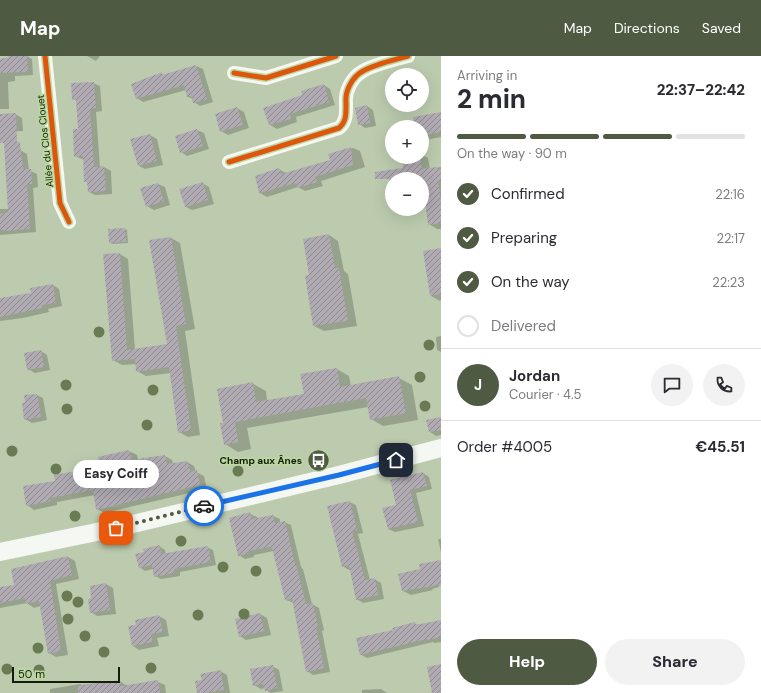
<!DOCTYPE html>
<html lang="en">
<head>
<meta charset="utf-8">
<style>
	:root { --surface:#fff; --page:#f2f2f3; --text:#2b2b33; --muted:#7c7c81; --line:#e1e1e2; --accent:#4e5a42 }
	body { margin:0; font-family:"DM Sans",sans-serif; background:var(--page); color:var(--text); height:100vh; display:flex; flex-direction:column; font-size:15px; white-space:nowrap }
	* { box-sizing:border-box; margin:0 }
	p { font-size:13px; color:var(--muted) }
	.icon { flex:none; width:22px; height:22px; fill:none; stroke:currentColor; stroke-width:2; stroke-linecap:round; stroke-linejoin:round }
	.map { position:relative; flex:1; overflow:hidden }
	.sheet { display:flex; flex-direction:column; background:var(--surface); width:320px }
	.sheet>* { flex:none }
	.tools { position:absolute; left:385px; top:12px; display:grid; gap:8px }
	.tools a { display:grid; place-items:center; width:44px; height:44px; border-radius:50%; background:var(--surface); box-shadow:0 4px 16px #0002; font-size:20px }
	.scale { position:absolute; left:12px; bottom:10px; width:108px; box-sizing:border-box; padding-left:4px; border:2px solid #131d08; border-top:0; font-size:11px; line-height:14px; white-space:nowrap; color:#131d08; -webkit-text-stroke:3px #bbd8a1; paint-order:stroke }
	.pin { position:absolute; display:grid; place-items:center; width:34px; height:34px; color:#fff; margin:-17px; border-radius:8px; box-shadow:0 2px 6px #0006 }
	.courier { position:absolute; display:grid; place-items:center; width:40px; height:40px; margin:-20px; border:3px solid #1a73e8; border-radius:50%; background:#fff; color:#222; box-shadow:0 1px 5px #0007 }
	.bubble { position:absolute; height:28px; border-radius:14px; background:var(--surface); box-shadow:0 4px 16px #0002; font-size:13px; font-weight:800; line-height:28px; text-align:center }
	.summary em { font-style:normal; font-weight:800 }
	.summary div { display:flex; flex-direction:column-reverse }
	.summary { display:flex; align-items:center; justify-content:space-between; height:68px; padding:0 16px }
	h1 { font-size:26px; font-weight:800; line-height:30px }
	.bar { display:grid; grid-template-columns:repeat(4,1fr); gap:6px 4px; align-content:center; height:48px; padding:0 16px }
	.bar i { height:5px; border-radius:3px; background:var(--line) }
	.bar .on { background:var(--accent) }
	.bar p { grid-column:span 4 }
	.line { display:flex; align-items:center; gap:10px; padding:0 16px; border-top:1px solid var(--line) }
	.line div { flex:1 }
	.round { display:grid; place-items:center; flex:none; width:42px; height:42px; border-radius:21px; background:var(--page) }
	ol { padding:0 16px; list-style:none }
	li { display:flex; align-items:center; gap:12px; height:44px }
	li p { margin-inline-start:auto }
	li .icon { padding:4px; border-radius:50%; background:var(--accent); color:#fff; stroke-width:4 }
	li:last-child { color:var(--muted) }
	li i { width:22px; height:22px; border:2px solid var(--line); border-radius:50% }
	.action { display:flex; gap:8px; margin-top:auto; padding:8px 16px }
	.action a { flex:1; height:46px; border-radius:24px; background:var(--accent); color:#fff; font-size:16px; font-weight:800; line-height:46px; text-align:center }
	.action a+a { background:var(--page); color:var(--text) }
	header { display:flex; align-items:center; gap:24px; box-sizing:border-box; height:56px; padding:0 20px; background:var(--accent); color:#fff }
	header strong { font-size:19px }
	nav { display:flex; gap:22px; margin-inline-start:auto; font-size:14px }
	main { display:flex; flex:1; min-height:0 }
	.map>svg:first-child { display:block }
	.shadow { fill:#0003 }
	.building { fill:url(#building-hatch) }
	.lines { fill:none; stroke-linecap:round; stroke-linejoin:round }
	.minor { stroke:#f5f7f3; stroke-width:14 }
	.major { stroke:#f5f7f3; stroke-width:18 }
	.cycleway-casing { stroke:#bbd8a1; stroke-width:8 }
	.cycleway { stroke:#dd560c; stroke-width:5 }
	.tree { fill:#687b52 }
	.done { stroke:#4e5a42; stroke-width:4; stroke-dasharray:0 7.2 }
	.route { stroke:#1a73e8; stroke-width:5 }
	.labels { text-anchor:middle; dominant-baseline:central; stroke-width:3; stroke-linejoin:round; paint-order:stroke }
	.street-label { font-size:10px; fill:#131d08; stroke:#bbd8a1 }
	.poi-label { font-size:10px; font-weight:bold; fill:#131d08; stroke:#bbd8a1; text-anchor:end }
</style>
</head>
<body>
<header>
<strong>Map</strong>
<nav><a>Map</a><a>Directions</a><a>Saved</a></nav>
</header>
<main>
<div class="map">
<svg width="441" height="637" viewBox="0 0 441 637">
	<defs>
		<pattern id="building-hatch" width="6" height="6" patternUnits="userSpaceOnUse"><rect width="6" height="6" fill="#b0aab2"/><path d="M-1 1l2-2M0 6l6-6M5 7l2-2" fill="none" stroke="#8e8a8f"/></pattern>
	</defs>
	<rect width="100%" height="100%" fill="#bccbae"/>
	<path class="shadow" d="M27,0L32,3L33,19L15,20V25L8,26L9,53H0V4Z
		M87,0H100L96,5Z
		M196,10L203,13L213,46L200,50L194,46L193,43L188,41L186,34L143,46L137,42L162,18L164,19Z
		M93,27L100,30L102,55L96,56L100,111H104L111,115L112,138L95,139L89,136L88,127L85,125L84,104L75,100L79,74L77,45L73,43Z
		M324,29L330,33L335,49L296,61L297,66L277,73L270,69L265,52L303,40Z
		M367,50L373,54L376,70L365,72L359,68Z
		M237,52L244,56L249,72L228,79L221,75Z
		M441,57V81L425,84L422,83V71H416Z
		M15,58L22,62L23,75L7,76L0,73V59Z
		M197,74L204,77L209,93L187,100L181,96L176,80Z
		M150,79L157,83L163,109L145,113L139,110Z
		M353,92L360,95L365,111L321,125L323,130L305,135L298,131L267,141L260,137L256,120L279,113L287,118L331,105L330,99Z
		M20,94L27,98L29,114L37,118L38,131L33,132L36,176L0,179V153H9Z
		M422,99L428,102L430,113L441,111V173H437L429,168L423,133H422V123H392V132L391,131L388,115L405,113L410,104L409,101H422Z
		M202,127L209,131L214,148L192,154L186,151Z
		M158,128L165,131L170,149L154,154L147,150L142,133Z
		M124,173L127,174L128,187L113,188L110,187Z
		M329,179L338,185L344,215L348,218L357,270L324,275L314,270L310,220Z
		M171,182L180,187L195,273L185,275L200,379L188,381L179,376L171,317L146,320L137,315L136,308L122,309L113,304L120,198L128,203L135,294L169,289Z
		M441,193V244L440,245L431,240Z
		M53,229L59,233L62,250L48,253L49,256L23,262L0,265V243L33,238Z
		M441,280V296L437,294L436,281Z
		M41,295L47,299L50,314L35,317L28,313Z
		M337,313L349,320L351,330L399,322L412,329L418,364L383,370L371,363L368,351L247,372L251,393L238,396L225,388L224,367L253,328L266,335L267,345L305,338Z
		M37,339L43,342L47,364L32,367L25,363L26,347Z
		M441,363V379L436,380L430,376Z
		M129,395L137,399L138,404L165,400L172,404L173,408L187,406L194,410L196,416L204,420L207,433L104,457L97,453L95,439L57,446V449L34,454L27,449L57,426L100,409Z
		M423,417L429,421L432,433L416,437L424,470L395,476L388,473L397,449Z
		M349,446L356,449L363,477L358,478L370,524L374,523L381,527L384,543L363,547L357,543L351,514H349L342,510Z
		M250,458L257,461V463L273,460L280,463V467L284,466L291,469L301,511L303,513L312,548L319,552L324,574L322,575L330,616L313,619L307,615L294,547L286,544L274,495L254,499V501L245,503L239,499Z
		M438,483H441V496Z
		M159,490L165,494L166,498L207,491L213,494L216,509L180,516V520L161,523L155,520L153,513L145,515L139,511L145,497Z
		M68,501L75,505L79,523L56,528L68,599L56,601L49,597L41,550L34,552L27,547L0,552V532L16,530Z
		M441,505V529L439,530V531L432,533L433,534L411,539L403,535L422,514Z
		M106,528L113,532L116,558L97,560L91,556L93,543L91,531Z
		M260,558L267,562L271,579L246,584L240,580Z
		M159,560L166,564L169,580L157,582L159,590L139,594L133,590L137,569Z
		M441,565V586L434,587L433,586L367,602L360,598L394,575L415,568L418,569Z
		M272,610L279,614L283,635L271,637L266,634L265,632L261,633L254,629Z
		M220,615L227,619L230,637H198L203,625Z
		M120,625L127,630L158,626L165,629L166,637H50V633L80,628L82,629L97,627L99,628Z
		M381,633L387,637H362V634Z"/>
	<path class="building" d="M8,0H27L28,16L0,17V3L9,1Z
		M196,9L207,43L193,47L191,40L187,41L184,29L136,43L131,28L162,16V19Z
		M94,26L96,52L90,53L94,111L104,110L106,135L88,136L87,126H84L83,100L74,101L73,73H78L76,44H72L71,27Z
		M324,28L329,46L290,58L291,63L269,69L263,52L302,39L301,35Z
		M367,49L370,67L358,69L355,52Z
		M237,51L243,69L220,76L215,58Z
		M441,56V76L422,80V71H415L413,61Z
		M16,57L17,86H20L23,113H31L32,128H27L30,173L4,175V174H0V158L8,156L4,87H0V58Z
		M197,73L203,90L180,97L175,80Z
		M150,78L157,105L138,110L130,83Z
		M351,91L353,109L315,121L317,126L298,132L296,127L259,137L255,120L279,112L281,118L330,104L328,98Z
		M408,101H420L422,113L437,111L438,114L441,113V124L438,125L441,145V167L428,169L422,123H375V116L403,112L402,104L409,103Z
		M203,126L208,144L185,151L179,133Z
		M158,127L164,145L146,151L140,132Z
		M125,172L126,186L109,187L108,173Z
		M329,178L335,212H339L348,265L313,270L305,220L309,219L303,183Z
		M171,181L186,268L176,270L191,374L178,377L169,311L136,316L135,303L112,305L103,198L120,197L127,294L167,288L149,184Z
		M441,192V238L430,240L423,195Z
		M53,228L56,247L42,249V252L0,261V242L31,237L30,232Z
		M41,294L44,311L27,314L24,297Z
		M337,312L340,331L399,320L406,357L370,364L366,342L235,366L238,386L224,389L220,367H223L217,333L253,326L256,346L304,338L300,318Z
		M37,338L41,361L24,364L22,347L25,346L24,339Z
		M441,361V374L429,376L426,364Z
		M129,394L132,404L165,399L167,408L187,405L191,416L197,414L200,429L96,454L93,434L50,442V445L26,450L23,430L55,425L54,419L88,413L87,410L99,408L98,401Z
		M423,416L427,430L410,434L418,466L388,473L382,452L396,449L390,424Z
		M350,445L357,474L352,475L365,524L375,522L378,539L356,544L349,509L342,511L327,450Z
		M250,456L252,463L273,459L275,467L285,465L295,508H296L306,548L313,547L318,571H316L324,612L306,616L292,543L285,544L272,492L270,493V491L248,495V498L238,500L229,462Z
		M160,489L161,498L208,490L211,506L174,513L175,517L154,521L152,509L139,512L135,498L144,496L143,493Z
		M68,500L72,519L50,525L61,595L48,598L39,545L26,548L25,542L0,547V531L14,529L11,513Z
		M441,504V529L402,535L398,518L420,513L419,508Z
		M106,527L110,554L90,557L88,543L91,542L90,530Z
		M260,557L264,575L239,581L235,563Z
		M159,559L163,576L151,578L153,586L132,590L128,570L136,569L135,564Z
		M441,564V581L427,584V583L360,599L356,582L393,574L392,572L415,566L416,569Z
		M441,608V637H432L427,611Z
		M273,609L277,632L265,635L263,628L253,630L250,613Z
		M221,614L224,634L206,637H197L195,625L202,624L200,618Z
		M120,624L121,630L158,624L160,637H78V630Z"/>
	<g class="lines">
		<path class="minor" d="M45,0L60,147L69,166
			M234,17L266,22L336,0
			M229,106L339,72C347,65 346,57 346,46C345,35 352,21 363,15C375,8 394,4 408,0"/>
		<path class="major" d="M0,496L116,472L339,419L441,392"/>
		<defs>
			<path id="cycleway" d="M45,0L60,147L69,166
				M234,17L266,22L336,0
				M229,106L339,72C347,65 346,57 346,46C345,35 352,21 363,15C375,8 394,4 408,0"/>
		</defs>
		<use href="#cycleway" class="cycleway-casing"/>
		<use href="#cycleway" class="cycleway"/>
	</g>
	<g class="tree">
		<circle cx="99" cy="276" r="5.5"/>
		<circle cx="429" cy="289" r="5.5"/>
		<circle cx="420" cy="321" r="5.5"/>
		<circle cx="66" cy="329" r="5.5"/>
		<circle cx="153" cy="334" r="5.5"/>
		<circle cx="425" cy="350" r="5.5"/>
		<circle cx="67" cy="353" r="5.5"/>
		<circle cx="147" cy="369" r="5.5"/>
		<circle cx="12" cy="395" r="5.5"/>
		<circle cx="56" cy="413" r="5.5"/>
		<circle cx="238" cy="415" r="5.5"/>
		<circle cx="75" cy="460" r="5.5"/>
		<circle cx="181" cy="485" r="5.5"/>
		<circle cx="223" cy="511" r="5.5"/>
		<circle cx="256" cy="515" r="5.5"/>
		<circle cx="67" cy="540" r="5.5"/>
		<circle cx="78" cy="546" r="5.5"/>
		<circle cx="244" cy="558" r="5.5"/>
		<circle cx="198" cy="559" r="5.5"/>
		<circle cx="68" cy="563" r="5.5"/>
		<circle cx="85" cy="580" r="5.5"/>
		<circle cx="38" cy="592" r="5.5"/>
		<circle cx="104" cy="596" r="5.5"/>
		<circle cx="151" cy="612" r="5.5"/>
		<circle cx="7" cy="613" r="5.5"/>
		<circle cx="39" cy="614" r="5.5"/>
	</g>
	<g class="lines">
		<path class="done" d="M116,472L204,450"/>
		<path class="route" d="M204,450L339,419L396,404"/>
	</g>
	<defs>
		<symbol id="bus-disc" viewBox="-11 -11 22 22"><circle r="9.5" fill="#4e5a42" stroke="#bbd8a1"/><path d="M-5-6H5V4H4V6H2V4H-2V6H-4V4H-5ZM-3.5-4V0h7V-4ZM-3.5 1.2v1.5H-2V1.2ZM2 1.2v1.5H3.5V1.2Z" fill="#fff"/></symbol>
	</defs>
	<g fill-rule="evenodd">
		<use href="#bus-disc" x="306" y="392" width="25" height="25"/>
	</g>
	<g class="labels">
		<g class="street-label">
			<text transform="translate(45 85) rotate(-96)">Allée du Clos Clouet</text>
		</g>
		<g class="poi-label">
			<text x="302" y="404">Champ aux Ânes</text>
		</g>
	</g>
</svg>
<div class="tools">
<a><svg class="icon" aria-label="locate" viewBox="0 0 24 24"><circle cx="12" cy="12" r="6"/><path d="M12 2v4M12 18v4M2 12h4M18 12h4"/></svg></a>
<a>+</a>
<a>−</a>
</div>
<div class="scale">50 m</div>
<div class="pin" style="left:116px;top:472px;background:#ea580c"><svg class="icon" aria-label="bag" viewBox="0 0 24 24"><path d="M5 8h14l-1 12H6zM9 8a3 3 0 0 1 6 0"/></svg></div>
<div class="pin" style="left:396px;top:404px;background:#1f2937"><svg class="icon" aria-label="home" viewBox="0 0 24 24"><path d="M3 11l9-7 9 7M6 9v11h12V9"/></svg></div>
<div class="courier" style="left:204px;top:450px"><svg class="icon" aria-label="car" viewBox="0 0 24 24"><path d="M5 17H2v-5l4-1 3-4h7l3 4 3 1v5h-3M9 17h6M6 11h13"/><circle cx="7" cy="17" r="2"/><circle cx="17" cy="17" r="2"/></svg></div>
<div class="bubble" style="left:73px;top:404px;width:86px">Easy Coiff</div>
</div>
<section class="sheet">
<div class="summary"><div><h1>2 min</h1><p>Arriving in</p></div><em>22:37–22:42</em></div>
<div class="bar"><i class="on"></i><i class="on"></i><i class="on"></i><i></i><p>On the way · 90 m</p></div>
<ol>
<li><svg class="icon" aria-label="check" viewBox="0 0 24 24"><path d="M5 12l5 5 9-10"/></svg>Confirmed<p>22:16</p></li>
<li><svg class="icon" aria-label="check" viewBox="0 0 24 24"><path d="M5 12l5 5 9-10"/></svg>Preparing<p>22:17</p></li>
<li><svg class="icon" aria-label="check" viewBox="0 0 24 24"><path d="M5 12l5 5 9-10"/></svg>On the way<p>22:23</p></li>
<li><i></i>Delivered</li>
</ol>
<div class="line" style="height:72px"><b class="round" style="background:var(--accent);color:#fff">J</b><div><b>Jordan</b><p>Courier · 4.5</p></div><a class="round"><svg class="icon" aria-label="chat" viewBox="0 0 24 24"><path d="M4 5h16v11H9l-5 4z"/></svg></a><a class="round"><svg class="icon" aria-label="phone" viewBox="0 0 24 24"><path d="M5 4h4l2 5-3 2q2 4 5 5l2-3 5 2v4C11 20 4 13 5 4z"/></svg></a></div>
<div class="line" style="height:52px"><div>Order #4005</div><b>€45.51</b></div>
<div class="action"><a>Help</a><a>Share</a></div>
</section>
</main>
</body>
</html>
